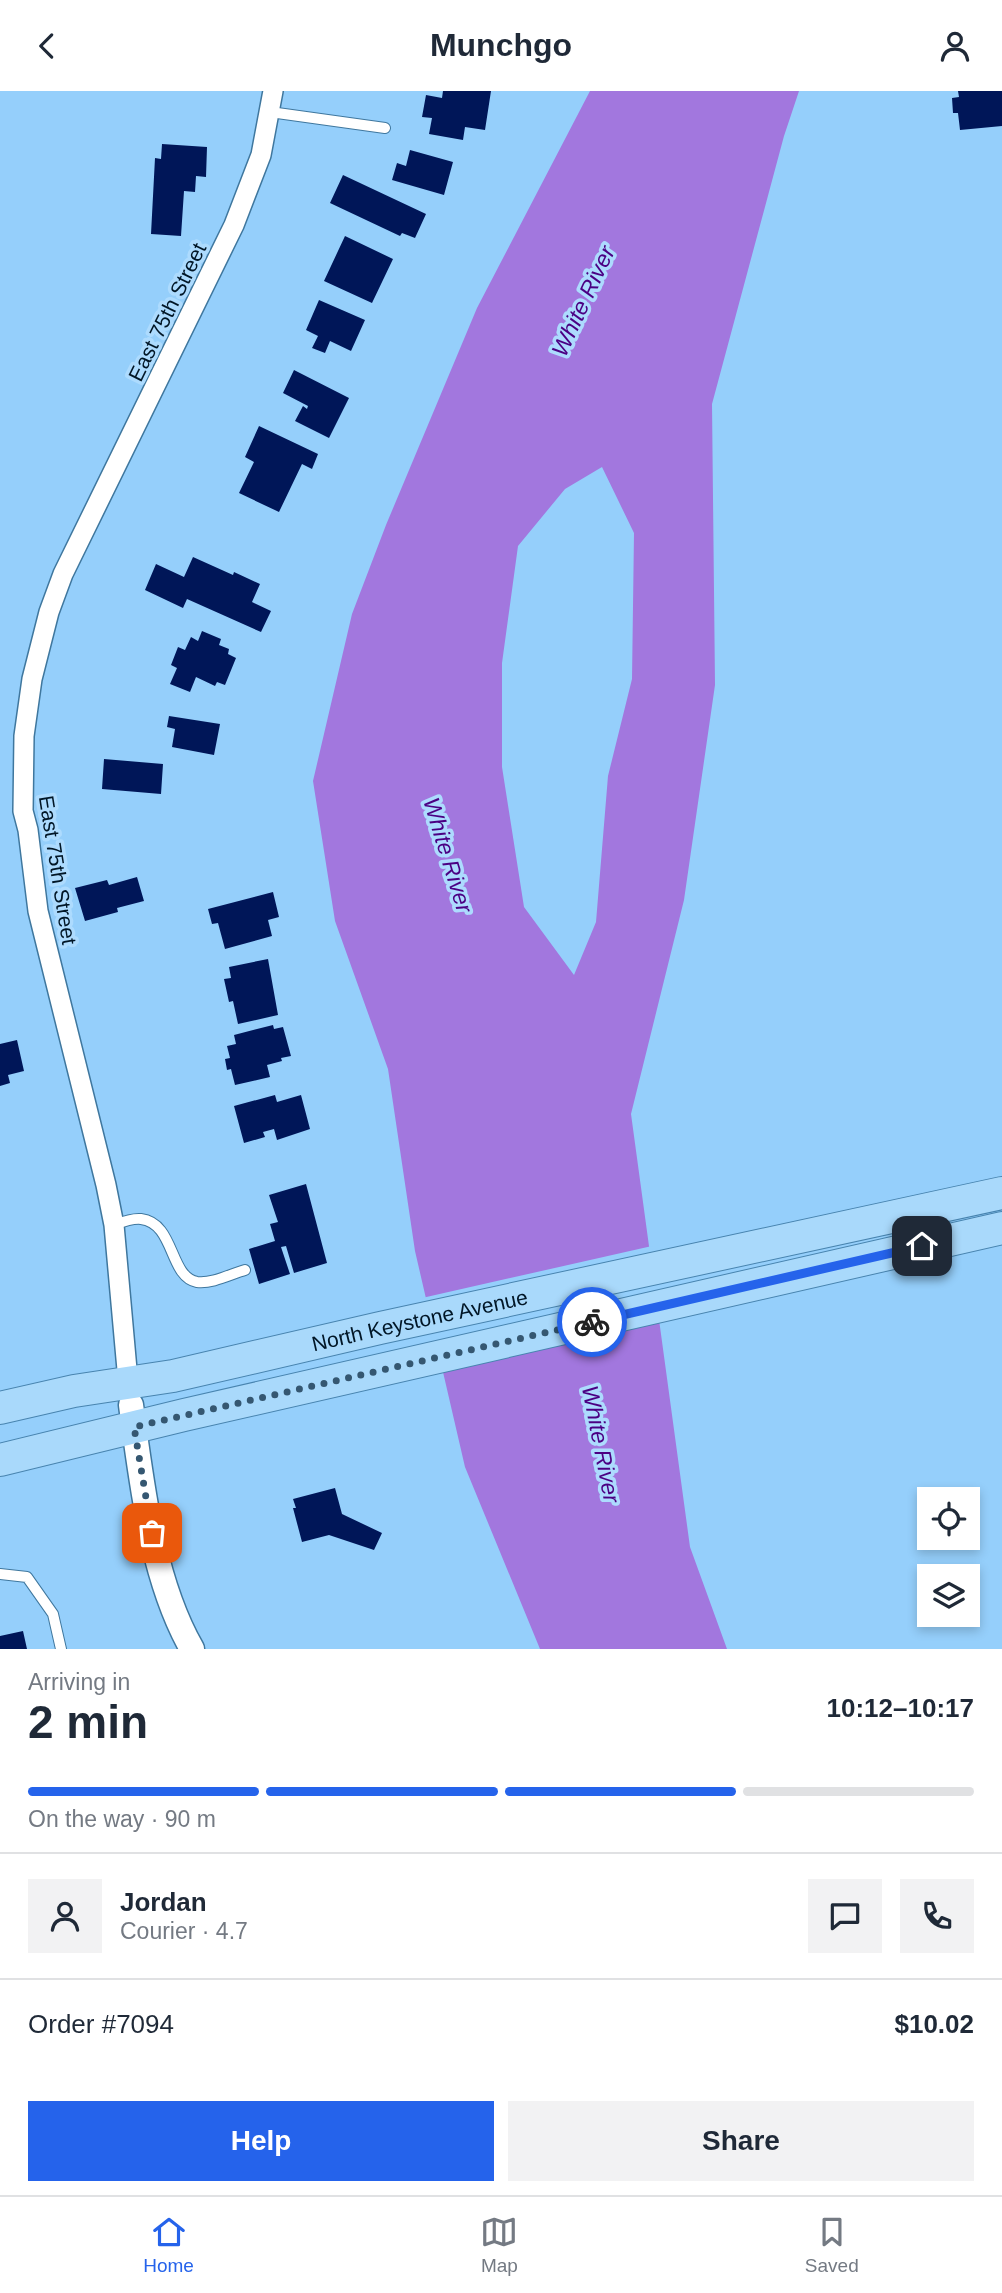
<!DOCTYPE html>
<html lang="en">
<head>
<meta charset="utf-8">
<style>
	:root { --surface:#fff; --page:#f2f2f3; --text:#1f2937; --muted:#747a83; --line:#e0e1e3; --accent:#2563eb }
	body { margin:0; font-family:Arial,sans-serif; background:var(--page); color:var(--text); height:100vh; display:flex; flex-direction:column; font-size:26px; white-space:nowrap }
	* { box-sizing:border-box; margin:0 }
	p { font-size:23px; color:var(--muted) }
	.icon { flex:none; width:38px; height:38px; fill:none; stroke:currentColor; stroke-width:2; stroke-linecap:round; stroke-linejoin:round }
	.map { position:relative; height:1558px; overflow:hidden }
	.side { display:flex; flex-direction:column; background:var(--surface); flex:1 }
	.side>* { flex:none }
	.controls { position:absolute; left:917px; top:1396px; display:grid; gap:14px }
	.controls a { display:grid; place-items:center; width:63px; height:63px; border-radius:0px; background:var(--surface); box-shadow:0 4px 10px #0003; font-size:35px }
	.pin { position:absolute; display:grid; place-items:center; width:60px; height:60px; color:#fff; margin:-30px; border-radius:14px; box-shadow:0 4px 10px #0006 }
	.courier { position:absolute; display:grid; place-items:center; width:70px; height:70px; margin:-35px; border:5px solid #2563eb; border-radius:50%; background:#fff; color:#222; box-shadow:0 2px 9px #0007 }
	.overview em { font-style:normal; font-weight:700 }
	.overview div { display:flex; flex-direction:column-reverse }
	.overview { display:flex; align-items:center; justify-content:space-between; height:119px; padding:0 28px }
	h1 { font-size:46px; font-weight:700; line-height:52px }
	.bar { display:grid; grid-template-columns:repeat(4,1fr); gap:10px 7px; align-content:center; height:84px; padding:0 28px }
	.bar i { height:9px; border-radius:5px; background:var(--line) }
	.bar .selected { background:var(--accent) }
	.bar p { grid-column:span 4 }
	.line { display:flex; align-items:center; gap:18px; padding:0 28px; border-top:2px solid var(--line) }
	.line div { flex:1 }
	.round { display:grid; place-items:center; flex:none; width:74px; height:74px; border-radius:0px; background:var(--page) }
	.primary-button { display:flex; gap:14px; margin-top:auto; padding:14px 28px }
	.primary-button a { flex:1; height:80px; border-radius:0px; background:var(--accent); color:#fff; font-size:28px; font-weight:700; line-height:80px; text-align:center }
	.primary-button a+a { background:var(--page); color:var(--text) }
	header { display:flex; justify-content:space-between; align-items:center; height:91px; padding:0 28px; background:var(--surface); font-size:32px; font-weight:700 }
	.dock { display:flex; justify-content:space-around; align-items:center; height:98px; border-top:2px solid var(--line); background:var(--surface); font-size:19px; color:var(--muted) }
	.dock a { display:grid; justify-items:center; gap:4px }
	.dock .selected { color:var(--accent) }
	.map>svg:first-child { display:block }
	.water { fill:#a277de; fill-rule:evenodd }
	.pier { fill:#95cffb }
	.building { fill:#001658 }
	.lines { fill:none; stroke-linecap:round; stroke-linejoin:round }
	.service-casing { stroke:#3f779e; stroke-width:12 }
	.minor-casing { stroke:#3f779e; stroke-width:22 }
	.tertiary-casing { stroke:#3f779e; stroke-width:27 }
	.primary-casing { stroke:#4884af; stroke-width:34 }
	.service { stroke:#fff; stroke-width:10 }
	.minor { stroke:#fff; stroke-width:19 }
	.tertiary { stroke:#fff; stroke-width:24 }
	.primary { stroke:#a9d9fb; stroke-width:32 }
	.done { stroke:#355771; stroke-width:7; stroke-dasharray:0 12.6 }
	.route { stroke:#2563eb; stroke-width:9 }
	.labels { text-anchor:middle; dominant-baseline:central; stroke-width:7; stroke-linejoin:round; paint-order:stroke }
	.street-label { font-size:21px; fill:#011626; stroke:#addbfe }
	.water-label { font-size:23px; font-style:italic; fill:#4b0083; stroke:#addbfe }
</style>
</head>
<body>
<header><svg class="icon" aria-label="back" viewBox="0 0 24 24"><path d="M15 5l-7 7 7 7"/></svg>Munchgo<svg class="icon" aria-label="person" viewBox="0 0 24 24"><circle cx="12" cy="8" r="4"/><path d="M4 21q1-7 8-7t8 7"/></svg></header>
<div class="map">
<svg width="1002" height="1558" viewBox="0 0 1002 1558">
	<rect width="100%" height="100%" fill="#95cffb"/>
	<path class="water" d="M590,0H799L784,45L712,313L715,594L684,809L631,1023L690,1456L727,1558H540L465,1376L415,1160L388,978L335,830L313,690L352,523L386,434L477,217ZM602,376L634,442L632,588L608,685L596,831L574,884L524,816L502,676V572L518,455L565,398Z"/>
	<path class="pier" d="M652,1155L662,1230L439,1280L422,1207Z"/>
	<path class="building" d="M443,0H491L485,39L465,36L463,49L429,43L432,27L422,26L426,4L442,7Z
		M958,0H1002V35L960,39L958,22H953L952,7L959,6Z
		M162,53L207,56L206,86L196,85L195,101L184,100L181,145L151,143L155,67L161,68Z
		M410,59L453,71L444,104L392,89L397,72L406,75Z
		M343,84L426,123L415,147L402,142L400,145L330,112Z
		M345,145L393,168L372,212L324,190Z
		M319,209L365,229L351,260L330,250L325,262L312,257L318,245L306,239Z
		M294,279L349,307L329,347L295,330L303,315L307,318L308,315L283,302Z
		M259,335L318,363L312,378L302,373L279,421L239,402L254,371L245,366Z
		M193,466L233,484L234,481L260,493L252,511L271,520L261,541L187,508L183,517L145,499L156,473L184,486Z
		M202,540L221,548L219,554L229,558L228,563L236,567L225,594L217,591L215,595L196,586L190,601L170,593L177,577L171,574L178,556L185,559L191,546L198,550Z
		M169,625L220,633L214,664L172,656L175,638L167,636Z
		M104,668L163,673L161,703L102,698Z
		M137,786L144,810L117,817L118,821L85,830L75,797L107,789L109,794Z
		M273,801L279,826L268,829L272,845L225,858L218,832L212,833L208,818Z
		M268,868L278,924L238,933L233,910L229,911L224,888L231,887L229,876Z
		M273,934L274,938L283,936L291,965L281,967L282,970L267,974L270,986L235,994L231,978L227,979L225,968L230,967L227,955L236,953L234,944Z
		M17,949L24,980L8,984L10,992L0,995V953Z
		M275,1004L277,1011L301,1004L310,1038L277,1049L274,1038L263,1041L265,1046L244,1052L234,1015Z
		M306,1093L327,1172L294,1182L286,1155L281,1156L290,1183L259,1193L249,1158L275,1150L270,1133L278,1131L269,1104Z
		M335,1397L342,1423L382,1442L374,1459L329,1444L302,1451L293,1417H296L293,1408Z
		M23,1540L27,1558H0V1545Z"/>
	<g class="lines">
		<defs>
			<path id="service" d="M270,21L385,37
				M114,1134C122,1131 132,1127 141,1128C175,1132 169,1186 197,1191C212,1193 231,1183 245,1179
				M0,1483L27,1486L53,1523L61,1558"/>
			<path id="minor" d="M129,1301L114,1134L106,1094L38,820L28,739L23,720L24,645L32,588L49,521L63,483L234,134L261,64L273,0"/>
			<path id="tertiary" d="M131,1314C142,1394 152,1488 192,1558"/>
			<g id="primary">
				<path id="s1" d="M0,1317L74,1300L173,1285L380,1237L1002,1102"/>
				<path d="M0,1369L184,1324L1002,1137"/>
			</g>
		</defs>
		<use href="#service" class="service-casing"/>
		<use href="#minor" class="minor-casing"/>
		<use href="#tertiary" class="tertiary-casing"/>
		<use href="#primary" class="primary-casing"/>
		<use href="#service" class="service"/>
		<use href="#minor" class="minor"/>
		<use href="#tertiary" class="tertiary"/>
		<use href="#primary" class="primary"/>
	</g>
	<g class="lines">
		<path class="done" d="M152,1442L134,1336L592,1231"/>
		<path class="route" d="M592,1231L922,1155"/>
	</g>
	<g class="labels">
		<g class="street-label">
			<text transform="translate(167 221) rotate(-64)">East 75th Street</text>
			<text transform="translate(58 779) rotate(81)">East 75th Street</text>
			<text stroke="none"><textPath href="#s1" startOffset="429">North Keystone Avenue</textPath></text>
		</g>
		<g class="water-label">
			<text transform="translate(583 210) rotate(-65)">White River</text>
			<text transform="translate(448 764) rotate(73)">White River</text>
			<text transform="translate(601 1353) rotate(79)">White River</text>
		</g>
	</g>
</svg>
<div class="controls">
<a><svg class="icon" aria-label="locate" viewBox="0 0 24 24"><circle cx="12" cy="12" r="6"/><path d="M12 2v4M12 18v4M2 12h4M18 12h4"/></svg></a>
<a><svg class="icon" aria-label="layers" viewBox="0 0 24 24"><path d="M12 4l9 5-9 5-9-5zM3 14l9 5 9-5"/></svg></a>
</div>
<div class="pin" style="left:152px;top:1442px;background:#ea580c"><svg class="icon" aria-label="bag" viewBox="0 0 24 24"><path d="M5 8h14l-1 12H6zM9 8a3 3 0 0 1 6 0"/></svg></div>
<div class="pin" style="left:922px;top:1155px;background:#1f2937"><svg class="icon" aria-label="home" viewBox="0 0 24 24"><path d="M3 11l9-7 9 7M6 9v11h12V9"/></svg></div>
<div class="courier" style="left:592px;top:1231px"><svg class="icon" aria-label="bike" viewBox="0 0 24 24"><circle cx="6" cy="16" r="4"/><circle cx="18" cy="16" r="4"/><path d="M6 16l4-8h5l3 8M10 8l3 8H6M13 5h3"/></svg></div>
</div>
<section class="side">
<div class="overview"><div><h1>2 min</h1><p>Arriving in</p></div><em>10:12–10:17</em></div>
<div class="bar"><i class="selected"></i><i class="selected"></i><i class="selected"></i><i></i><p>On the way · 90 m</p></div>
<div class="line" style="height:126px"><a class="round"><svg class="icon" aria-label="person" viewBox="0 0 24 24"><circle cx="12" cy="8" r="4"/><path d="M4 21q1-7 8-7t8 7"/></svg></a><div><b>Jordan</b><p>Courier · 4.7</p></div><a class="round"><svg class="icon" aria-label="chat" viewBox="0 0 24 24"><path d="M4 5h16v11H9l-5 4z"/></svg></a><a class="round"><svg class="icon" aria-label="phone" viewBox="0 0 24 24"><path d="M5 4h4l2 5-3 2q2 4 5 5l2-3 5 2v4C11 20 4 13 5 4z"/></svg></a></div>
<div class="line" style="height:91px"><div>Order #7094</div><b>$10.02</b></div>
<div class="primary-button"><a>Help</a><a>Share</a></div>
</section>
<nav class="dock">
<a class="selected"><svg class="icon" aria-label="home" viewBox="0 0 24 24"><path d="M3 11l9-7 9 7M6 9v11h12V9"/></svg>Home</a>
<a><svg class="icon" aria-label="map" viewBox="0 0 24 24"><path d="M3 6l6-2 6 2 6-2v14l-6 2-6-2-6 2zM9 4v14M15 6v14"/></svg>Map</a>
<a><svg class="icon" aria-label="saved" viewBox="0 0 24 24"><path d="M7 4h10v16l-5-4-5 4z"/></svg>Saved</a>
</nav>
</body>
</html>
